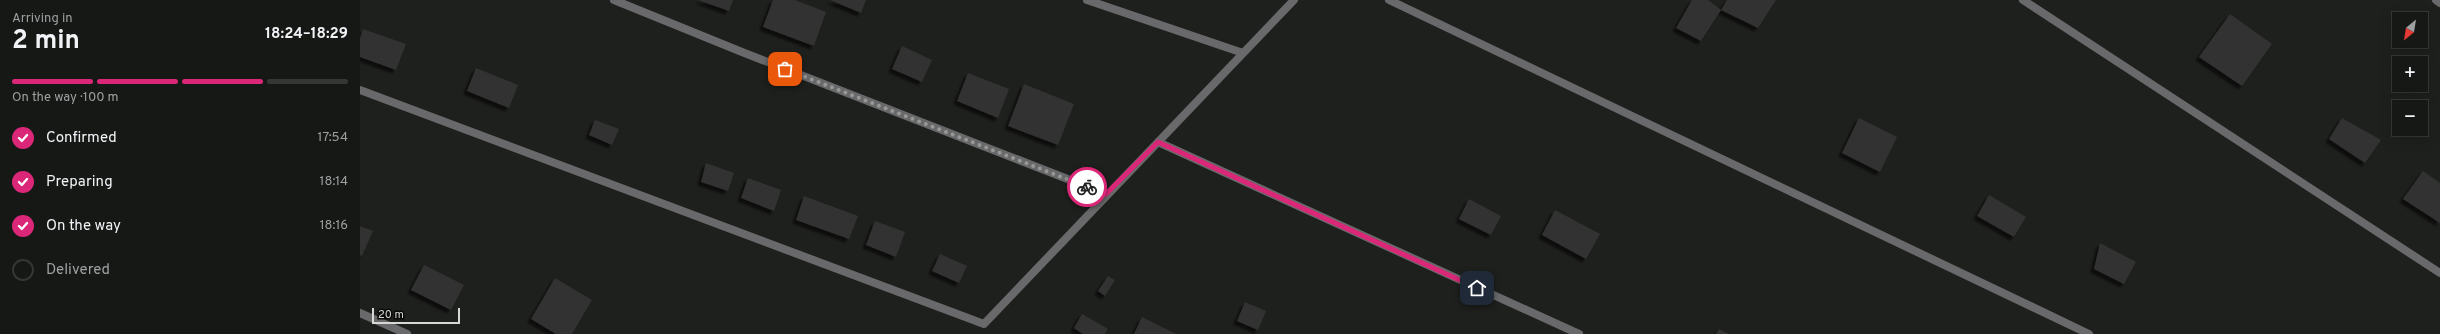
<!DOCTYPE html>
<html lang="en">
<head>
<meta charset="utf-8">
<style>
	:root { --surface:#161816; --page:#232523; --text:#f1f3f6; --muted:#9ea0a1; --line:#353735; --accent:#db2777 }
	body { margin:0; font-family:Overpass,sans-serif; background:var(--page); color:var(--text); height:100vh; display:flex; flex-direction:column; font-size:15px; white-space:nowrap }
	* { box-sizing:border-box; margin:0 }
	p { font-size:13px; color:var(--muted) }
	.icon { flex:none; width:22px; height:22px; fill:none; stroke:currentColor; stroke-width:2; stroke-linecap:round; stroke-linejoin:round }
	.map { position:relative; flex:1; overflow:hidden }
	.side { display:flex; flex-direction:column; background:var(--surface); width:360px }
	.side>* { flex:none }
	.needle { width:26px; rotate:210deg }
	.buttons { position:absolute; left:2032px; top:12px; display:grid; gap:8px }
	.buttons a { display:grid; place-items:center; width:36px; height:36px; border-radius:0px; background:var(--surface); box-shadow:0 4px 16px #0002,0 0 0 1px var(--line); font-size:20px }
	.scale { position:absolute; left:12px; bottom:10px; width:88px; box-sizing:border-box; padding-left:4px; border:2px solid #d6d8d6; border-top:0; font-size:11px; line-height:14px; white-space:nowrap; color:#d6d8d6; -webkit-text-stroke:3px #090a08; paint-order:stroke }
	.pin { position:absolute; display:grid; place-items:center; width:34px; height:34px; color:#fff; margin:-17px; border-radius:8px; box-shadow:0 2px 6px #0006 }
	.courier { position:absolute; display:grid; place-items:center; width:40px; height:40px; margin:-20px; border:3px solid #db2777; border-radius:50%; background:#fff; color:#222; box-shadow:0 1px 5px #0007 }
	.overview em { font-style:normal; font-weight:700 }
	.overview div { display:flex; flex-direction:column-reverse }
	.overview { display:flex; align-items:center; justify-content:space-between; height:68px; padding:0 12px }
	h1 { font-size:26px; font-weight:700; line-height:30px }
	.bar { display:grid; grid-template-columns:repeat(4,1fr); gap:6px 4px; align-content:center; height:48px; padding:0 12px }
	.bar i { height:5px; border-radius:3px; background:var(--line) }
	.bar .selected { background:var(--accent) }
	.bar p { grid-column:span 4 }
	ol { padding:0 12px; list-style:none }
	li { display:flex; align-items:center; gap:12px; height:44px }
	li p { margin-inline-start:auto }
	li .icon { padding:4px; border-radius:50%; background:var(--accent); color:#fff; stroke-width:4 }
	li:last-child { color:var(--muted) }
	li i { width:22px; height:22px; border:2px solid var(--line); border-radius:50% }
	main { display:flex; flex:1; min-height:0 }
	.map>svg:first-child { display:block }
	.building { fill:#313330; filter:url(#shadow) }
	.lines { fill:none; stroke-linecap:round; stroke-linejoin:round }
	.minor { stroke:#69696b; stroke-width:8 }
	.tertiary { stroke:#69696b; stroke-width:8 }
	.done { stroke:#969895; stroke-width:4; stroke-dasharray:0 7.2 }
	.route { stroke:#db2777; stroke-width:5 }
</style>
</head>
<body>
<main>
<section class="side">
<div class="overview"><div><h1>2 min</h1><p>Arriving in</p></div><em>18:24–18:29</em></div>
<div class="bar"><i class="selected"></i><i class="selected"></i><i class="selected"></i><i></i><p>On the way · 100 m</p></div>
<ol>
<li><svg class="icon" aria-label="check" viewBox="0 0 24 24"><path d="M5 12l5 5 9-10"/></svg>Confirmed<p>17:54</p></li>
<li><svg class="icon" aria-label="check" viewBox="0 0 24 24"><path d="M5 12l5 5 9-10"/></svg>Preparing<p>18:14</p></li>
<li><svg class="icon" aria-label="check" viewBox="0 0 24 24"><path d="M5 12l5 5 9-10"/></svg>On the way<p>18:16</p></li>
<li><i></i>Delivered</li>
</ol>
</section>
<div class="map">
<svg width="2080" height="334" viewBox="0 0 2080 334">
	<defs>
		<filter id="shadow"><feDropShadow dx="-3.5" dy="3.5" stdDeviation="1" flood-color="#0009"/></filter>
	</defs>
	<rect width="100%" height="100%" fill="#1e201d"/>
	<path class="building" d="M338,0H373L369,11Z
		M413,0H435L466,12L454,46L403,27Z
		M470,0H506L501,13Z
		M1332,0H1348L1361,10L1341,41L1316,28Z
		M1367,0H1416L1398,28L1361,10Z
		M1870,14L1912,44L1882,86L1839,57Z
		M3,29L46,44L36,70L0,57V38Z
		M542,46L572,60L562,82L532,69Z
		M116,68L158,85L149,108L107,91Z
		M608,73L649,89L638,118L597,101Z
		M664,84L714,104L698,145L648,126Z
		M1499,118L1537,137L1520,172L1482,153Z
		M1982,118L2021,140L2005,163L1969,139Z
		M235,120L259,129L252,145L229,135Z
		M346,163L374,173L368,191L341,182Z
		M2063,171L2080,183V223L2043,199Z
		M388,178L421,190L414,211L381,198Z
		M1629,195L1666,217L1654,237L1617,216Z
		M444,196L498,216L489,239L436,220Z
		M1109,199L1141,216L1131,235L1099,219Z
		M1195,210L1240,234L1226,259L1182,235Z
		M515,221L545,232L536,257L506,245Z
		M0,226L13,231L2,256L0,255Z
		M1740,243L1776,262L1764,284L1734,269Z
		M580,254L607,266L599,283L572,271Z
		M64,265L104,285L91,310L51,290Z
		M748,276L755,280L745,296L738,291Z
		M195,278L232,300L212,334H196L171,319Z
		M885,302L906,311L898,330L877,321Z
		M722,314L748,329L745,334H723L714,328Z
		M782,317L816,334H774Z
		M1359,329L1369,334H1356Z"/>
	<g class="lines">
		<path class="minor" d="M254,0L382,52L746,194
			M727,0L883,53
			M1029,0L1729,334
			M1663,0L2080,273
			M2076,0L2080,3
			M0,90L624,324L934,0
			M798,142L1219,334"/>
		<path class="tertiary" d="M0,313L47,334"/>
	</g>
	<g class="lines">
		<path class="done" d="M425,69L727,187"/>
		<path class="route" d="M727,187L746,194L798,142L1117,288"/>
	</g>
</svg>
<div class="buttons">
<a><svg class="needle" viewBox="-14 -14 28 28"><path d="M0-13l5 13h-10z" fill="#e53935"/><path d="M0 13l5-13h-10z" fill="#9ea0a1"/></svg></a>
<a>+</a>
<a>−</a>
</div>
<div class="scale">20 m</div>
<div class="pin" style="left:425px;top:69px;background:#ea580c"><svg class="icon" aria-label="bag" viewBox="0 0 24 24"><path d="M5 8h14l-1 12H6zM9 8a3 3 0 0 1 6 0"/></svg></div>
<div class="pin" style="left:1117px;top:288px;background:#1f2937"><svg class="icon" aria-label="home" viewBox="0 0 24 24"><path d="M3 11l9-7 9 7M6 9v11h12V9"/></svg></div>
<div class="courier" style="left:727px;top:187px"><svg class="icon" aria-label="bike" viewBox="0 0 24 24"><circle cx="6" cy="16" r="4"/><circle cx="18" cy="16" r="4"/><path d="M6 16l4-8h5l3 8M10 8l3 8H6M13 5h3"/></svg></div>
</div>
</main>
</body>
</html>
